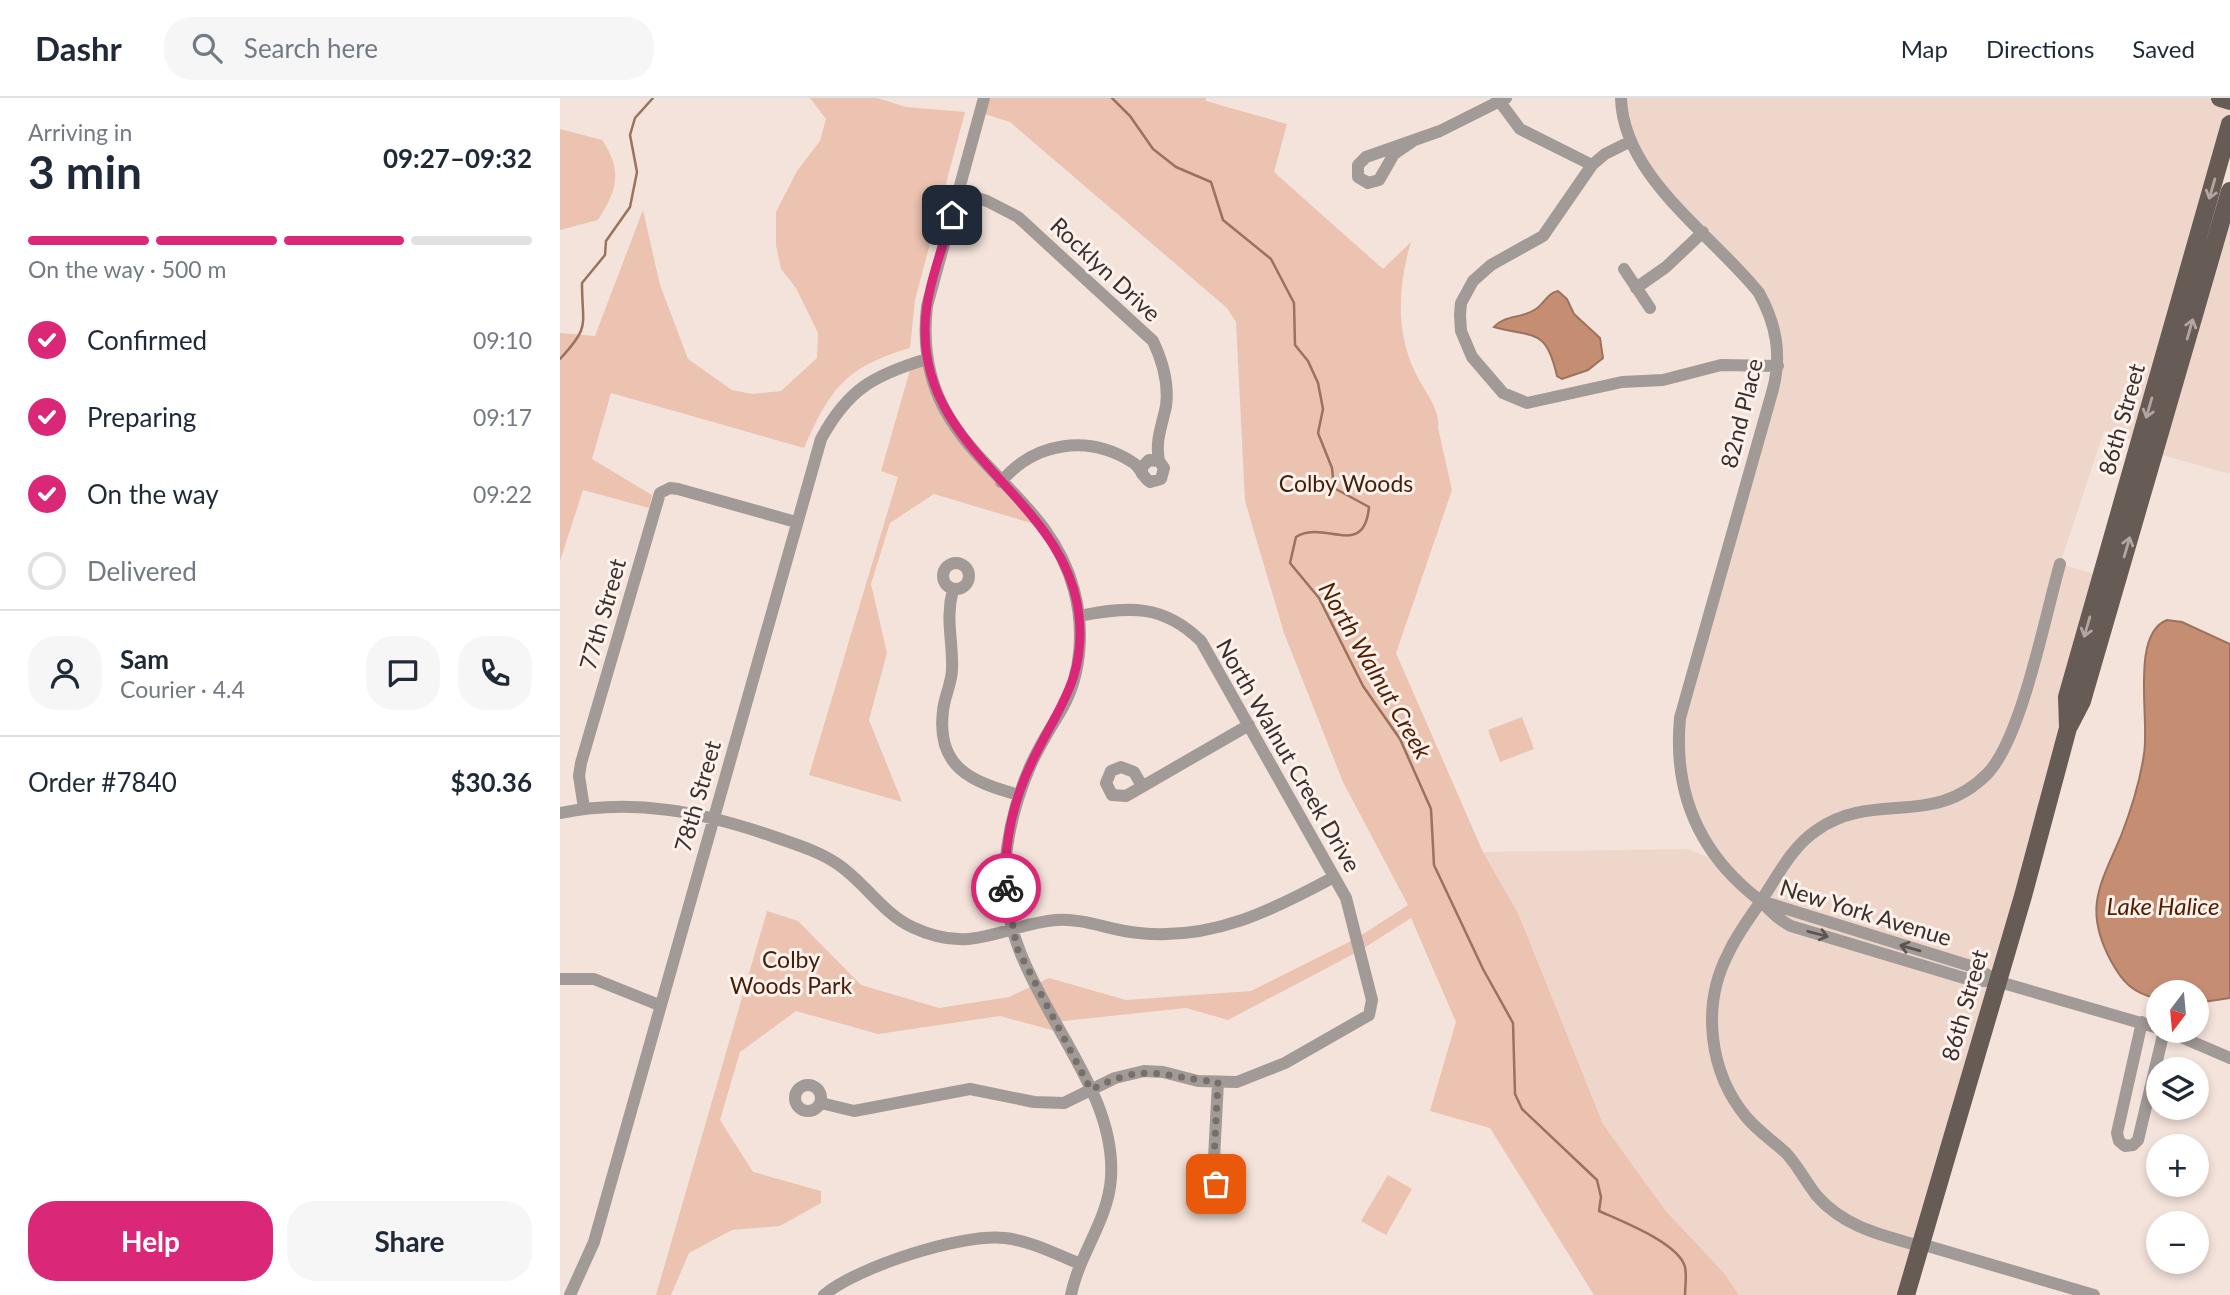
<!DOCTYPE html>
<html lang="en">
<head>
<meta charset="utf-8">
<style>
	:root { --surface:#fff; --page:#f6f6f7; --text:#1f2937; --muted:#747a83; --line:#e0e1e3; --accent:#db2777 }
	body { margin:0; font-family:Lato,sans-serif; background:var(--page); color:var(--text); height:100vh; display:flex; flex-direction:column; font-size:26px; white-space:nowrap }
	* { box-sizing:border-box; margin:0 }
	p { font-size:23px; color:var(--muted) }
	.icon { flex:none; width:38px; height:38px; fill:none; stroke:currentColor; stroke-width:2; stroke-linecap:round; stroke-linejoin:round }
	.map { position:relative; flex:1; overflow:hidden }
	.sheet { display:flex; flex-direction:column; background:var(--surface); width:560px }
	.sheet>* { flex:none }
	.needle { width:46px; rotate:196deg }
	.fabs { position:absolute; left:1586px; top:882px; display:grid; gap:14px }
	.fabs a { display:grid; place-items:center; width:63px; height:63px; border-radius:50%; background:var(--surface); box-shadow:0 4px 10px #0003; font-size:35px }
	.pin { position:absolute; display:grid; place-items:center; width:60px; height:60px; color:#fff; margin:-30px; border-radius:14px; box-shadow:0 4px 10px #0006 }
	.courier { position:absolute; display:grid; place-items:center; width:70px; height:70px; margin:-35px; border:5px solid #db2777; border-radius:50%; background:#fff; color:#222; box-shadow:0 2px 9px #0007 }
	.summary em { font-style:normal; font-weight:700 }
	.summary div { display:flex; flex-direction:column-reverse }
	.summary { display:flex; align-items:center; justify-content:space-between; height:119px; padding:0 28px }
	h1 { font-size:46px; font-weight:700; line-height:52px }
	.bar { display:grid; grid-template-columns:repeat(4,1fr); gap:10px 7px; align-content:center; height:84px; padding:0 28px }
	.bar i { height:9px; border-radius:5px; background:var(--line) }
	.bar .current { background:var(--accent) }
	.bar p { grid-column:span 4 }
	.line { display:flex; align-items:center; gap:18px; padding:0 28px; border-top:2px solid var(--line) }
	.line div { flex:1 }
	.round { display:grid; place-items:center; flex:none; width:74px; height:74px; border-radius:28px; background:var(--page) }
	ol { padding:0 28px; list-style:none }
	li { display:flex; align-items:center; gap:21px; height:77px }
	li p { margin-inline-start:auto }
	li .icon { padding:7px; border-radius:50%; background:var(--accent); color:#fff; stroke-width:4 }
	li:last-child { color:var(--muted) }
	li i { width:38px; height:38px; border:4px solid var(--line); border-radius:50% }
	.primary-button { display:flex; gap:14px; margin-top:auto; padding:14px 28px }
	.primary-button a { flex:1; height:80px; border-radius:28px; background:var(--accent); color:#fff; font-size:28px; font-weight:700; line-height:80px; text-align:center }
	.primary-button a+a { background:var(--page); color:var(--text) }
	header { display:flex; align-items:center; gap:42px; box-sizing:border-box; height:98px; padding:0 35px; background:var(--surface); border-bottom:2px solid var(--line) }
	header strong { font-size:33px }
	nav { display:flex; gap:38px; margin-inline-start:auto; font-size:24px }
	.search { width:490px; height:63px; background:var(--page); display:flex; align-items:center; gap:18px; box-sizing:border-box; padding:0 24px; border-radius:28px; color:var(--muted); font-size:26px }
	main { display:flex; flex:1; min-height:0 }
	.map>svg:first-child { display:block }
	.built { fill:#efd6cb }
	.green { fill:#ebc3b0 }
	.water { fill:#c58e73; stroke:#9a725e; stroke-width:2 }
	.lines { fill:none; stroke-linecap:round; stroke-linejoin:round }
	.stream { stroke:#9a725e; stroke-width:2.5 }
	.minor { stroke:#a19a97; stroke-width:12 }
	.primary { stroke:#675b55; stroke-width:18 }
	.oneway { stroke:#b3a6a0 }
	.oneway2 { stroke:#5c5552 }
	.done { stroke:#796f6a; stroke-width:7; stroke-dasharray:0 12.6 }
	.route { stroke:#db2777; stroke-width:9 }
	.labels { text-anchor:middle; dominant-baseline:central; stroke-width:6; stroke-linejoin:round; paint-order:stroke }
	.street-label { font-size:23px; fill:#37302d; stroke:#fff1eb }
	.park-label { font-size:23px; fill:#431e0a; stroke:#fff1eb }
	.water-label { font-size:24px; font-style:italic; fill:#511e00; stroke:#fff1eb }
</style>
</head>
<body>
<header>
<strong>Dashr</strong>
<div class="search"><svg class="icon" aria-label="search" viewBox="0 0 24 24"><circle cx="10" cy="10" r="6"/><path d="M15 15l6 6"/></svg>Search here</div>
<nav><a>Map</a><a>Directions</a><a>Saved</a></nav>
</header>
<main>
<section class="sheet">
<div class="summary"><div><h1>3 min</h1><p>Arriving in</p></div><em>09:27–09:32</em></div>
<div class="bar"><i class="current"></i><i class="current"></i><i class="current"></i><i></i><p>On the way · 500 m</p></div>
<ol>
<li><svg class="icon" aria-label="check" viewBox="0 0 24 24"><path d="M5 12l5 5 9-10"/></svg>Confirmed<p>09:10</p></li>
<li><svg class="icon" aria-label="check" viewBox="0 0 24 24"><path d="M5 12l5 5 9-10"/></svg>Preparing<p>09:17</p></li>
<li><svg class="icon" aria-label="check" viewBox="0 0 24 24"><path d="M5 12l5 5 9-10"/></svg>On the way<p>09:22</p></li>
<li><i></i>Delivered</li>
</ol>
<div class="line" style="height:126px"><a class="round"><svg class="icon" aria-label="person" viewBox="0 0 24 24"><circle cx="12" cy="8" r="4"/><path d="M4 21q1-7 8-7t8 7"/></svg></a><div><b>Sam</b><p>Courier · 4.4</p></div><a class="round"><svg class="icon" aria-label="chat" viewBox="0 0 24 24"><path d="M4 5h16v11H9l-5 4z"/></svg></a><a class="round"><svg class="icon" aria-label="phone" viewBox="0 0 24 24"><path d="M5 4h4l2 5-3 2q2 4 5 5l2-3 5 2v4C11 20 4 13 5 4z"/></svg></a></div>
<div class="line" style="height:91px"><div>Order #7840</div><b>$30.36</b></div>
<div class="primary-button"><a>Help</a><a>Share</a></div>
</section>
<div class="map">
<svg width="1670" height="1197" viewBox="0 0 1670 1197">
	<rect width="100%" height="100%" fill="#f4e3db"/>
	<path class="built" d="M1061,0H1660L1670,3V26L1579,344L1544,333L1500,466L1541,478L1508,630L1346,1197H1179L1165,1176L1105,1112L1043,1026L958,815L923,754L1128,751L1155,762L1144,744L1118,642L1216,276L1208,212L1081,66Z
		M1670,127V376L1602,357Z"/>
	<path class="green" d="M250,0H317L346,9L405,14L355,202L350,250C285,269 271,290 244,350L51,295L32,361L92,397L89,410L23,392L0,463V235L35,238L83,112L100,187L128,261L172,292L192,296L221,293L257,260L258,235L236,190L221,171L216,147V114L237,73L260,43L266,21Z
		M425,0H646V3L727,26L714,74L823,171L851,144C838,188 835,233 856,276C864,293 881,312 878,330L892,392L836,555L923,754L958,815L1043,1026L1105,1112L1165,1176L1179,1197H1034L930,1030L870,1013L896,924L851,820L801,852L668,922L626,910L494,924L499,934L440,918L318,936L236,913L180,954L160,1022L193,1074L261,1093V1105L220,1128L172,1132L129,1155L111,1197H96L207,813L238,823L301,887L379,910L449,899L489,880L566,902L691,893L797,840L848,807L783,684L724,535L685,403L676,224L667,210L450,24L421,15Z
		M0,31L42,42C63,73 57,92 38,122L0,132Z
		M367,261L382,309L481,428L374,396L330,425L311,486L327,555L309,622L342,704L249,677L338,379L321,373L352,265Z
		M962,619L974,651L940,664L928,632Z
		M828,1077L852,1091L826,1137L801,1123Z"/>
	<path class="water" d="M998,193L1007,201L1014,216L1040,240L1043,260L1028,272L1002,281L997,278C986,229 974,240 934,229C946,216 962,221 976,211C985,205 987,195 998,193Z
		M1607,522L1622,524L1670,546V900L1636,905V894H1598V901C1573,895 1563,885 1551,863C1523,811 1540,787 1561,738C1571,712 1580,684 1584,656C1590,622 1570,536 1607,522Z"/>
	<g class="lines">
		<path class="stream" d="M552,0L570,18L593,51L616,69L651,84L663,122L711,161L734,205L735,247L748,263L758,285L763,311L758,335L772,370L774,390L809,409C804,462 764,421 736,439L730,465L759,500L803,588L840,641L871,711L874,767L923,871L953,925L955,996L962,1011L1037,1082L1041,1099L1039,1113C1061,1123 1119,1145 1125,1169C1127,1178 1125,1188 1125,1197
			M0,261C31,227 22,229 22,185L45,157L46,143L70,109L77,74L70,37L75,20L93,0"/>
		<path class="minor" d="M424,0L367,208C350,357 484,377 514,492C524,529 522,575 503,609C491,630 478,649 469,671C456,702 447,737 445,771C439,888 558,974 551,1080C548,1123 519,1156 511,1197
			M937,0L960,31L1032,67
			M1061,0C1063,79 1153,137 1199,195C1216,226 1222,256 1213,291L1120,620C1113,695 1139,755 1198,801C1210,811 1216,821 1231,828L1414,883H1436L1598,930
			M853,43L834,56L819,82L808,85L798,79V67L806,59L880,33L946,0
			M1069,44L1045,56L1032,67L983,138L931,167L913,183L901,205L900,217L901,233L912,259L943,295L967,305L1062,284L1103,282L1161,267L1218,268
			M399,94L427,103L458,119L593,243C602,262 609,286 606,308C602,328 595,342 599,363
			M1064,171L1090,210
			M1076,190L1106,169L1143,134
			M441,384C474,344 528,336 572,364C580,368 582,379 590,384L601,381L604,370L599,363L589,362L582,369V376
			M383 478a13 13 0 1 1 26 0a13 13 0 1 1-26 0Z
			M393,491C385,522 393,541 392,571C392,585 384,599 383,613C376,670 412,684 459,697
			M582,688L574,674L561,669L551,673L546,685L552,697L566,698L689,627
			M24,710L19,678L21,665L100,395L110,390L118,391L236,424
			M0,715C74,700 142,714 212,738C234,746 256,752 276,765C304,783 322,815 352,829C413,858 441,827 496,822C526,820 551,833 579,835C652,843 713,812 774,779
			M1201,803L1417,870L1435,882
			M0,881H34L99,907
			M1582,924L1557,1035L1559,1043L1565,1048L1573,1047L1578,1042L1604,933
			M1607,933L1670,960
			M235 1000a13 13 0 1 1 26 0a13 13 0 1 1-26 0Z
			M261,1005L294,1013L410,991L474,1004L504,1005L555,980L584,973L603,974L638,983L677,984L725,965L809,917L812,902L786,800L641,543C603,506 569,508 519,518
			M646,1080L654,1060L658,984
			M632 1094a13 13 0 1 1 26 0a13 13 0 1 1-26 0Z
			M1361,1146L1534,1197
			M1360,1148C1322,1137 1284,1129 1257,1098C1246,1084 1238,1068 1226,1055C1213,1043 1198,1033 1187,1020C1149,975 1141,908 1168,856C1176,838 1188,822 1199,806C1216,781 1231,749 1257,732C1314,692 1374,731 1428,675C1462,639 1485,518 1500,466
			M10,1197L34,1144L261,341C288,291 314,277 367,261
			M264,1197C297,1169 402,1135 445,1140C471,1143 496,1156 520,1166"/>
		<path class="primary" d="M1660,0L1670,3
			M1508,629L1507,599L1670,26
			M1346,1197L1463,798L1508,630L1522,603L1670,93"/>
	</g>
	<defs><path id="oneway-shaft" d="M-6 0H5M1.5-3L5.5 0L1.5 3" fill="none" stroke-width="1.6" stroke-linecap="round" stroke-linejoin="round" transform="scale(1.75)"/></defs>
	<g class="oneway">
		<use href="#oneway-shaft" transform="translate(1652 91) rotate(106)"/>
		<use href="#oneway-shaft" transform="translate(1630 231) rotate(-74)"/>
		<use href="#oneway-shaft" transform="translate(1589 310) rotate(106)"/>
		<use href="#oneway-shaft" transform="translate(1567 449) rotate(-74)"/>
		<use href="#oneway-shaft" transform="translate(1527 529) rotate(106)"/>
	</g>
	<g class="oneway2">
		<use href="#oneway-shaft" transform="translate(1258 836) rotate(15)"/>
		<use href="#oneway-shaft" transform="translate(1350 850) rotate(-164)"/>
	</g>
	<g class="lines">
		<path class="done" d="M446,790L457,850L531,992C586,963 601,979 658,984L654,1060L646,1080L656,1086"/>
		<path class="route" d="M392,117C382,153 365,193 365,231C363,358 506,399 519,518C526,582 496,612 471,666C453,703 443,749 446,790"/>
	</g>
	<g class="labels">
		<g class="street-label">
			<text transform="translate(546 171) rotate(43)">Rocklyn Drive</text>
			<text transform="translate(1181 315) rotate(-76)">82nd Place</text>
			<text transform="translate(1561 321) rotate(-74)">86th Street</text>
			<text transform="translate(42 516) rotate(-74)">77th Street</text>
			<text transform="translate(729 657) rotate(60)">North Walnut Creek Drive</text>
			<text transform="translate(137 698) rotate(-74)">78th Street</text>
			<text transform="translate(1306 814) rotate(17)">New York Avenue</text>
			<text transform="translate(1404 907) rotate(-74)">86th Street</text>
		</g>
		<g class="park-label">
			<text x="786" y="385">Colby Woods</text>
			<text x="231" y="861">Colby<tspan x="231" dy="26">Woods Park</tspan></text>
		</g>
		<g class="water-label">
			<text transform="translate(816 572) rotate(60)">North Walnut Creek</text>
			<text x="1603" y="807">Lake Halice</text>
		</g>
	</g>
</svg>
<div class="fabs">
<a><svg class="needle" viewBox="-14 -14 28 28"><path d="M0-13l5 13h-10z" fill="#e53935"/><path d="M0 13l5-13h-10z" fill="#747a83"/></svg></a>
<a><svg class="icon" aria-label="layers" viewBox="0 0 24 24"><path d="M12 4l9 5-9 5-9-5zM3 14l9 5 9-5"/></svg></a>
<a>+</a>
<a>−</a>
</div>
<div class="pin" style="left:656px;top:1086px;background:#ea580c"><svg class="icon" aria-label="bag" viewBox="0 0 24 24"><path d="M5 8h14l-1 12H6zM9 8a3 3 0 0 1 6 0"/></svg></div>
<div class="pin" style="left:392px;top:117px;background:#1f2937"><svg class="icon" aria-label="home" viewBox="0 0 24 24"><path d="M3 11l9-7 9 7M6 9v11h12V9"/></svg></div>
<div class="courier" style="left:446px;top:790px"><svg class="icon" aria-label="bike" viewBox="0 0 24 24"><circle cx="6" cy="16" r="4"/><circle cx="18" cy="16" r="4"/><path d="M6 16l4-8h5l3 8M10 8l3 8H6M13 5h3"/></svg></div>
</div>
</main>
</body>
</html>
